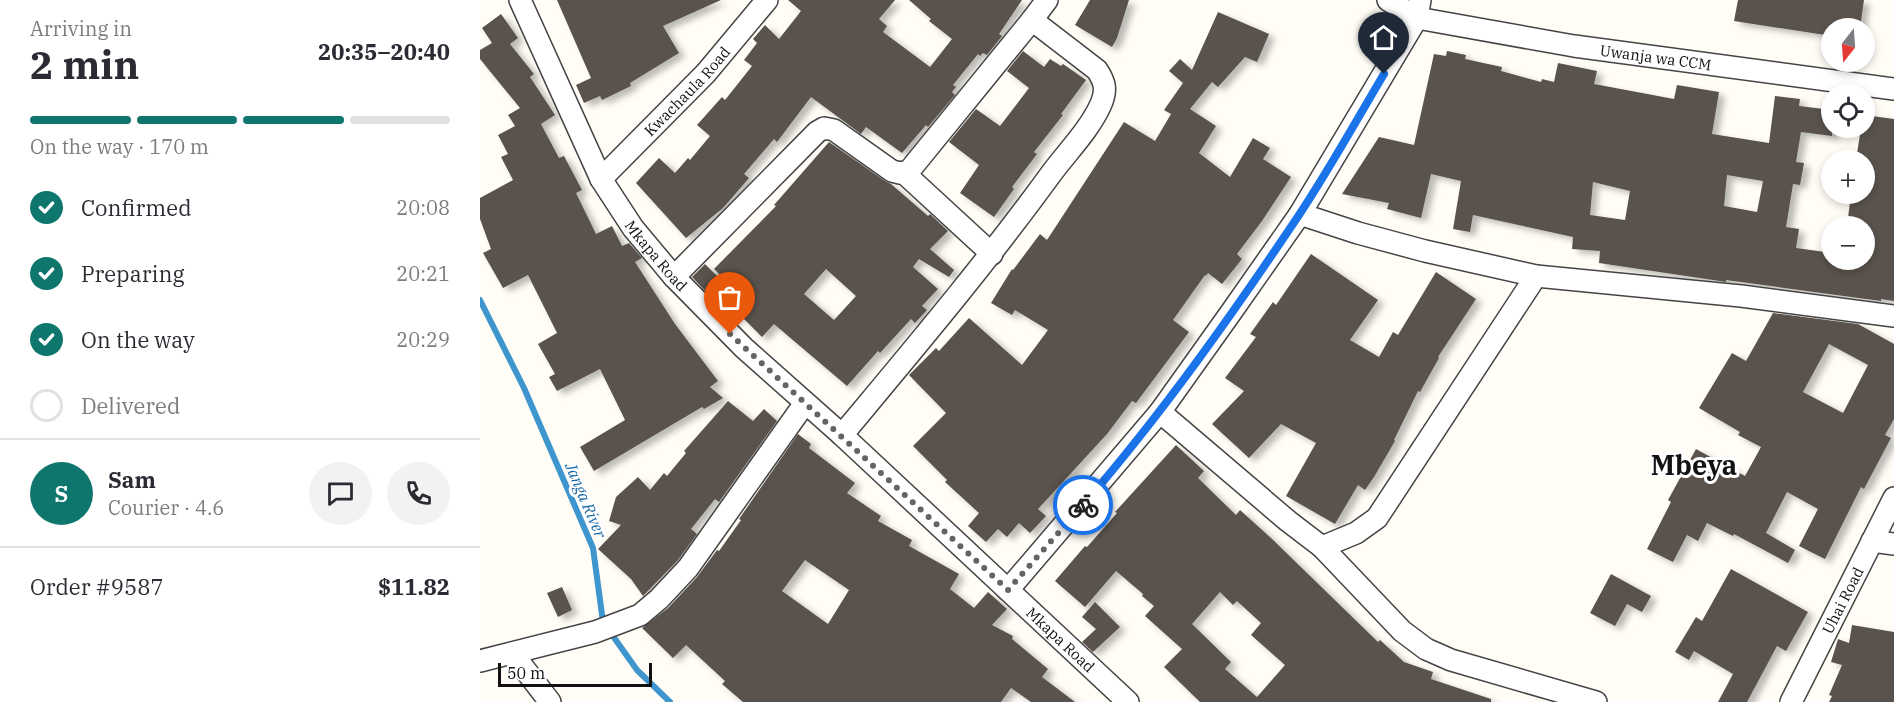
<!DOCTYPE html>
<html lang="en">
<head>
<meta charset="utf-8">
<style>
	:root { --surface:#fff; --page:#f2f2f3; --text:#2b2b33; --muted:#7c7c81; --line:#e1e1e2; --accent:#0f766e }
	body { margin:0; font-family:"IBM Plex Serif",serif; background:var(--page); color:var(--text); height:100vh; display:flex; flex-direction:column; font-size:22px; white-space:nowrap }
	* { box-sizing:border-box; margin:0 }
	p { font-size:20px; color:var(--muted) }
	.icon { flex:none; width:33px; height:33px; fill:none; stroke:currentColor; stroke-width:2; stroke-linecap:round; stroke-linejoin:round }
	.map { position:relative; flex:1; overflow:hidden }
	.details { display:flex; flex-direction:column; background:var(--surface); width:480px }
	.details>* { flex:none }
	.needle { width:39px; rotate:197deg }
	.buttons { position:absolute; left:1341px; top:18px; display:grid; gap:12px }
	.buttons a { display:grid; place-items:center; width:54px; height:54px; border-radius:50%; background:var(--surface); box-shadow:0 3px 9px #0003; font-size:30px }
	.scale { position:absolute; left:18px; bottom:15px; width:154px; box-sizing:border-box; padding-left:6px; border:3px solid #111; border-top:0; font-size:16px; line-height:21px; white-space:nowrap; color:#111; -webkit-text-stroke:4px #fff; paint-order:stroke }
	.pin { position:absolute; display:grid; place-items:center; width:51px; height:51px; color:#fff; margin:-62px -26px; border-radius:50% 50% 50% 0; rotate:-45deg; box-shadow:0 0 6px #0007 }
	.pin .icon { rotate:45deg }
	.courier { position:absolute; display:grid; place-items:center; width:60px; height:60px; margin:-30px; border:4px solid #1a73e8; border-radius:50%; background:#fff; color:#222; box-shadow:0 2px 8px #0007 }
	.head em { font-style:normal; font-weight:700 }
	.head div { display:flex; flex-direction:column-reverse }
	.head { display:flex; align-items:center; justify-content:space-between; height:102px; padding:0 30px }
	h1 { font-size:39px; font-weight:700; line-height:45px }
	.bar { display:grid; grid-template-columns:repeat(4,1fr); gap:9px 6px; align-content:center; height:72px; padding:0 30px }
	.bar i { height:8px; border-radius:4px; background:var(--line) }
	.bar .current { background:var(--accent) }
	.bar p { grid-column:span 4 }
	.line { display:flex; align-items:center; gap:15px; padding:0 30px; border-top:2px solid var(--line) }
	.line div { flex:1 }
	.round { display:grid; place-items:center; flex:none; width:63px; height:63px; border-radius:32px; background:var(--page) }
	ol { padding:0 30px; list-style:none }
	li { display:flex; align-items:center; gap:18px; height:66px }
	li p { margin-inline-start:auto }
	li .icon { padding:6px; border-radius:50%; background:var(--accent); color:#fff; stroke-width:4 }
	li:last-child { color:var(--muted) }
	li i { width:33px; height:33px; border:3px solid var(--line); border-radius:50% }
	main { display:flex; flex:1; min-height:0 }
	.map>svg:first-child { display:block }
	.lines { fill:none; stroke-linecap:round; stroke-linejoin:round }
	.stream { stroke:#3f96cf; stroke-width:6 }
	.building { fill:#5a524d; fill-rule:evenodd; filter:url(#shadow) }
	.minor-casing { stroke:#444; stroke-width:24 }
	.minor { stroke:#fff; stroke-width:21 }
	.done { stroke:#646461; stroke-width:6; stroke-dasharray:0 10.8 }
	.route { stroke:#1a73e8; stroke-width:8 }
	.labels { text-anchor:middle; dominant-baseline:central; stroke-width:6; stroke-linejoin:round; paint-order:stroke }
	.street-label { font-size:15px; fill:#111; stroke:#fff }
	.water-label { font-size:16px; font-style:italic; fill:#1768a6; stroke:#fff }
	.town-label { font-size:27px; font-weight:bold; fill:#111; stroke:#fff }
</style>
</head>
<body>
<main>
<section class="details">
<div class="head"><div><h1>2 min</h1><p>Arriving in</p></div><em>20:35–20:40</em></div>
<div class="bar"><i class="current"></i><i class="current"></i><i class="current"></i><i></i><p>On the way · 170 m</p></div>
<ol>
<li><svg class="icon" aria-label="check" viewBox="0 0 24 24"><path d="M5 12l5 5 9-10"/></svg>Confirmed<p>20:08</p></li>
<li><svg class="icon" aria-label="check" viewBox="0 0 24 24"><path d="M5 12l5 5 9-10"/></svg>Preparing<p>20:21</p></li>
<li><svg class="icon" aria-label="check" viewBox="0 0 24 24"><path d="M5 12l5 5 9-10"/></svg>On the way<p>20:29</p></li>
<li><i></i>Delivered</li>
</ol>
<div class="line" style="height:108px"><b class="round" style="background:var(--accent);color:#fff">S</b><div><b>Sam</b><p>Courier · 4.6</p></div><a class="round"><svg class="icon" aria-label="chat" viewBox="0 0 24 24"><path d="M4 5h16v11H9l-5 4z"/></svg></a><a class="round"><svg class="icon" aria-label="phone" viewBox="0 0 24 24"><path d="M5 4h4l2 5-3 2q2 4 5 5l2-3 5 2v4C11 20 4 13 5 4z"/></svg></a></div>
<div class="line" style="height:78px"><div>Order #9587</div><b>$11.82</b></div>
</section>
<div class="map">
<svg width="1414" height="702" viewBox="0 0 1414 702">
	<defs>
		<filter id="shadow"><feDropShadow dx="6" dy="4" stdDeviation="3" flood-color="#0004"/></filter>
	</defs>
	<rect width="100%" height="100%" fill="#fffdf5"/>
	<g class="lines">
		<path class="stream" d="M0,300L44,388L113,548L123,622L157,670L190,702"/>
	</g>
	<path class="building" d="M77,0H241L183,26L199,53L150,83L151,86L122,100L120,96L104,103L96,85L111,78Z
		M308,0H415L399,19L407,26L403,32L450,67L472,39L449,21L451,19L429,0H542L519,34L522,36L507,55L503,53L500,56L498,54L473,85L476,87L472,92L475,95L448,127L446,125L422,153L386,127L381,134L331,97L297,142L294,139L264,174L269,178L243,208L206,238L156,183L179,158L195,173L208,158L210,160L230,136L217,125L242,97L245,100L272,66L264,60L277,43L273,39L285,25L299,39L321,11Z
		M610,0H649L637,38L632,47L595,25Z
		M1258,0H1384L1380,28H1352V36L1254,21Z
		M738,12L789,34L777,62L765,57L738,87L732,82L710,109L736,126L719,153L750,177L773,138L790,148L783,159L811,177L782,221L757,254L762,259L742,284L728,273L726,276L725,275L693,320L709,332L656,403L652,401L627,434L558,509L566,516L550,533L539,523L527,537L518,529L506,542L488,526L499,513L465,482L467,480L433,446L466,413L429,375L456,348L459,351L489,318L542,365L568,330L535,310L532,315L511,303L532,269L533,270L560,234L567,240L644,122L675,141L691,114L684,110L703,83L689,71L700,59L712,70Z
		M21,14L38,38L30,44L54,74L50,77L75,115L61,124L79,158L84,156L102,190L96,193L116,234L132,226L142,246L149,243L162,258L155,262L195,324L238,381L230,387L243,398L224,409L222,407L114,471L100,447L145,420L120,369L77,391L69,377L75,374L58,344L77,333L48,275L23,288L3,253L11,249L0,219V198L33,180L21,157L28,154L18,135L35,126L28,115L40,108L0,59V50L12,43L2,28Z
		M543,51L564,67L570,59L581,66L583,64L606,80L581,114L583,115L554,152L557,154L532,187L534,189L514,217L480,193L499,165L469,142L496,109L520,126L549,88L527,71Z
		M967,51L986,55L985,59L1022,67L1021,71L1061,82L1062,79L1074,82L1078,63L1117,71L1114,84L1194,99L1197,85L1239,92L1232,134L1289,143L1295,96L1320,99L1319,106L1352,110V136L1321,132L1316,162L1324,163L1320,185L1313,184L1306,227L1319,229L1316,248L1352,253V260H1384V226H1367L1371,194H1384V160H1376L1381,128H1384V115L1414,119V301L1401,299V301L1246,280V282L1233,280L1119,263L1120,251L1092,249L1093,237L993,215L990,232L973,229L981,181L951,174L941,218L907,209L909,203L862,194L899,137L934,145L954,54L966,56ZM1247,175L1283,181L1277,212L1244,206ZM1113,182L1150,191L1145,220L1110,215Z
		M349,142L405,181L411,184L448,216L450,214L468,231L450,249L474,270L469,277L439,259L433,267L458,289L442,306L447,310L435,323L431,319L400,353L398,351L367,386L294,324L282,337L261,316L271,305L234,269L296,206L294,205ZM346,269L376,296L354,320L324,294Z
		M831,254L898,300L870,340L899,357L913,332L918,335L956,272L996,299L958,357L959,358L940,392L938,391L914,440L915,441L894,477L885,490L878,485L855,524L806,496L836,443L801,424L769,458L732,424L764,391L745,378L776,337L770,334L793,302L796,305Z
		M225,264L241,280L227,293L212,277Z
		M1293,313L1378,324L1414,344V419L1405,435L1411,438L1384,489L1381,487L1345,559L1319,546L1338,509L1307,492L1286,533L1315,550L1308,563L1254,534L1253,536L1227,523L1218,541L1207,535L1193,562L1167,549L1191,502L1188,500L1216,449L1265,476L1281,447L1258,435L1260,432L1219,408L1252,353L1266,361ZM1349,344L1388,365L1363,413L1323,392Z
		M248,401L273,421L284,409L297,421L239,502L235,499L211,529L217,534L198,560L163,596L151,579L118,549L141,525L129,521L136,497L158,477L170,490L184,473L187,476L206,453L204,451Z
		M318,434L331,444L329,448L375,483L367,493L401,516L398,521L432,540L429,546L479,574L470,589L494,608L508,592L527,609L512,625L533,636L532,639L568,669L562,677L595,702H551L531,688L521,702H263L242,684L245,681L206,645L193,658L162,628L188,608L217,577L237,550L239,551L261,520L259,519ZM325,560L369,590L348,624L302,591Z
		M696,445L724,471L718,478L756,515L760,510L791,538L898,642L900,640L924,662L953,672L951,679L1011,699V702H720L684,667L702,649L665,616L674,606L662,596L663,594L636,571L605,607L575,581L605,546L607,547L637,513L635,512ZM740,592L753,605L757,601L781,623L771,635L805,665L777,697L745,669L751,662L712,624Z
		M1251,569L1328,612L1306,651L1297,646L1267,702H1238L1253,674L1214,651L1209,660L1195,652L1216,617L1222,621Z
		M1131,574L1171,596L1162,612L1147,604L1135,626L1110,613Z
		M82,587L92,610L78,617L67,593Z
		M615,602L640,627L613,652L602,642L616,629L602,617Z
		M1372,625L1414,632V702H1349L1352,696L1349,695L1362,665L1351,662L1358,639L1369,643Z"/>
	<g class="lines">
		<defs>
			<g id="minor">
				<path id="s1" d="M40,0L121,179L153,228L194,277L264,348L362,435L648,702"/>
				<path id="s2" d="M908,0L937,18L1094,46L1414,89"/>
				<path d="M424,173L512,254"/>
				<path id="s3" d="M121,179L226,73L287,0"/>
				<path d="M820,214L878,233L945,251L1056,276L1261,296L1414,316"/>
				<path d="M194,277L337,132L344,128L354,130L412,171L420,173L429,171L552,20"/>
				<path d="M680,412L808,521L842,547L922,631L946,649L971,660L1116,702"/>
				<path d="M362,435C432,351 503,267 568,178C585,154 609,131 621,104C627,90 625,82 617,70L552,20L567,0"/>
				<path d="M1392,541L1414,544"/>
				<path d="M842,547L876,533L897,518L1056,276"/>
				<path d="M528,590L680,412L752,311L820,214L937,18L940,0"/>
				<path d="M33,654L70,702"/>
				<path d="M0,661L115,632L160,615L179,599L208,568L325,403"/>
				<path id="s4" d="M1311,702L1414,498"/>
			</g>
		</defs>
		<use href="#minor" class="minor-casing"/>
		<use href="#minor" class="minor"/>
	</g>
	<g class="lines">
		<path class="done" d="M250,334L528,590L603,505"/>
		<path class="route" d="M603,505C682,414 752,315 819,215C849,170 876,121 904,74"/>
	</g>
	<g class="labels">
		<g class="street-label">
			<text stroke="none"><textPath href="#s2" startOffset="276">Uwanja wa CCM</textPath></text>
			<text stroke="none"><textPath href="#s3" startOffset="123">Kwachaula Road</textPath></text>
			<text stroke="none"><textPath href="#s1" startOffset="291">Mkapa Road</textPath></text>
			<text stroke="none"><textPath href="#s4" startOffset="114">Uhai Road</textPath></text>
			<text stroke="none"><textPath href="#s1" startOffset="849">Mkapa Road</textPath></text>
		</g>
		<g class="water-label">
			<text transform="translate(106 500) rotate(67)">Janga River</text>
		</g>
		<g class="town-label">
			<text x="1214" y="464">Mbeya</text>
		</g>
	</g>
</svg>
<div class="buttons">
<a><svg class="needle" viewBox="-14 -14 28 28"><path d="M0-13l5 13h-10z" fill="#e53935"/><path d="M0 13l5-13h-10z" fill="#7c7c81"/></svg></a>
<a><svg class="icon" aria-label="locate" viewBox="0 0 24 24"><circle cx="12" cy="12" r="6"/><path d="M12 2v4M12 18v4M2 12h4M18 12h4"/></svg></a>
<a>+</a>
<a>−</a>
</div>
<div class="scale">50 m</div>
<div class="pin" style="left:250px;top:334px;background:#ea580c"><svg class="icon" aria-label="bag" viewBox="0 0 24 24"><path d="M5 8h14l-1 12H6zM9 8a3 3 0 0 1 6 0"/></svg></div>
<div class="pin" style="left:904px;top:74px;background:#1f2937"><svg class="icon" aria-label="home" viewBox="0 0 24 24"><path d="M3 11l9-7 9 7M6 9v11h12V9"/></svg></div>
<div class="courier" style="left:603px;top:505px"><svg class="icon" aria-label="bike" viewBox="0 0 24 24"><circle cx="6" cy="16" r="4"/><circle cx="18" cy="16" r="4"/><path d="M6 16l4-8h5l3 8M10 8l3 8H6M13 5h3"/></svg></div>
</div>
</main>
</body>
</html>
